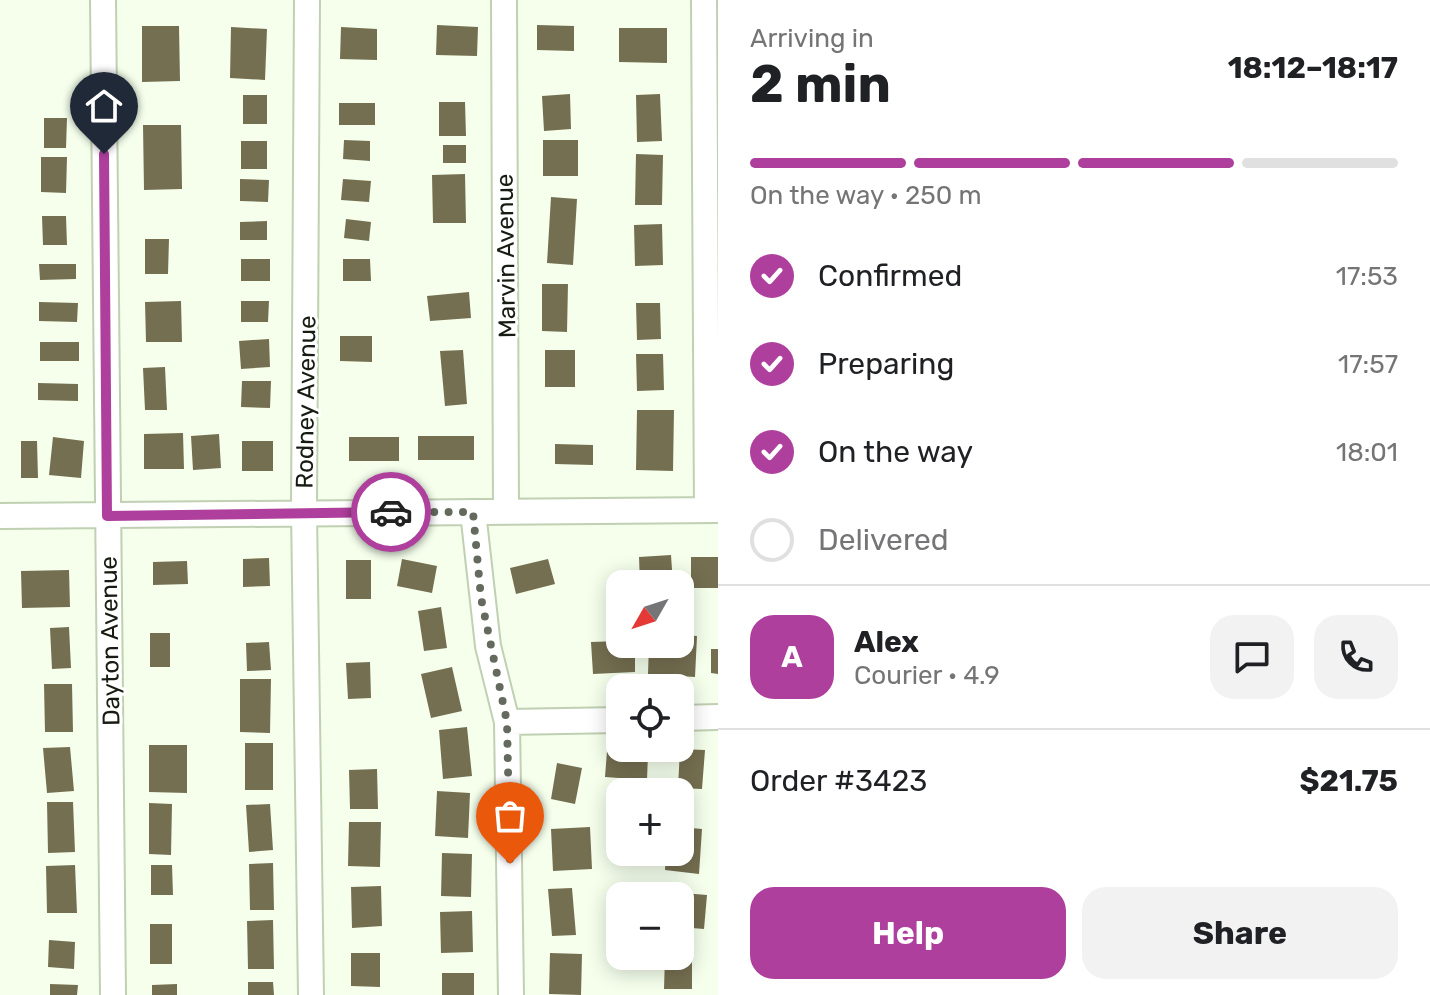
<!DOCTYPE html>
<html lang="en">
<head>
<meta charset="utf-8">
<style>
	:root { --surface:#fff; --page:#f2f2f2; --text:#202124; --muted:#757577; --line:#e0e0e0; --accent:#ae3f9c }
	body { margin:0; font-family:Rubik,sans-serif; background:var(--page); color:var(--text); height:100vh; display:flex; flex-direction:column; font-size:30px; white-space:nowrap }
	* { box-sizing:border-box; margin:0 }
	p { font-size:26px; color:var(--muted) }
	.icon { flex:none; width:44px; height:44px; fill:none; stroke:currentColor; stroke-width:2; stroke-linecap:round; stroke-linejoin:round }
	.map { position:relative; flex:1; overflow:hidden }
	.details { display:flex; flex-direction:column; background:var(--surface); width:712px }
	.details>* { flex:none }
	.needle { width:52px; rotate:231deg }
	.tools { position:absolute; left:606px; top:570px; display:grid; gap:16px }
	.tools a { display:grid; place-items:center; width:88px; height:88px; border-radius:16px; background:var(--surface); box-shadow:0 4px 20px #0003; font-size:40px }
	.pin { position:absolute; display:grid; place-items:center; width:68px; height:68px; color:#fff; margin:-82px -34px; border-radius:50% 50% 50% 0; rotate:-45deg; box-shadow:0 0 8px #0007 }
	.pin .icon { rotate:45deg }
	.courier { position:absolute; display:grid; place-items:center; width:80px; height:80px; margin:-40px; border:6px solid #ae3f9c; border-radius:50%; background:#fff; color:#222; box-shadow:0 2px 10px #0007 }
	.overview em { font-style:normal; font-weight:700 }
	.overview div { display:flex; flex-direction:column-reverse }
	.overview { display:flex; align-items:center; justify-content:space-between; height:136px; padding:0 32px }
	h1 { font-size:52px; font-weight:700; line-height:60px }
	.bar { display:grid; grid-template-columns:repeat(4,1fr); gap:12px 8px; align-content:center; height:96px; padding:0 32px }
	.bar i { height:10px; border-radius:6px; background:var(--line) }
	.bar .selected { background:var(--accent) }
	.bar p { grid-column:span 4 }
	.line { display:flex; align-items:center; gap:20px; padding:0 32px; border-top:2px solid var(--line) }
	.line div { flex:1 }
	.round { display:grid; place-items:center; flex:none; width:84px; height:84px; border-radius:24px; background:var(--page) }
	ol { padding:0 32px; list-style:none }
	li { display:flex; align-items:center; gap:24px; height:88px }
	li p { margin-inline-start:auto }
	li .icon { padding:8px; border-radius:50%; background:var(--accent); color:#fff; stroke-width:4 }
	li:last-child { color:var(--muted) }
	li i { width:44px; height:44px; border:4px solid var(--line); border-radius:50% }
	.primary-button { display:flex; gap:16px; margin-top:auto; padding:16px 32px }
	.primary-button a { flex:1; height:92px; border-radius:24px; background:var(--accent); color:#fff; font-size:32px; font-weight:700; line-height:92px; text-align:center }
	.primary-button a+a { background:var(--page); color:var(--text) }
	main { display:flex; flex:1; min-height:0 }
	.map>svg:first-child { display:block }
	.building { fill:#756f51 }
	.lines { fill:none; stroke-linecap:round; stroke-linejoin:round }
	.minor-casing { stroke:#c0d0b2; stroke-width:28 }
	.minor { stroke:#fff; stroke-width:24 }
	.done { stroke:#646b5e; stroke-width:8; stroke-dasharray:0 14.4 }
	.route { stroke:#ae3f9c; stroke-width:10 }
	.labels { text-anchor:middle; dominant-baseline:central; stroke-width:6; stroke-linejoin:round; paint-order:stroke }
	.street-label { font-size:24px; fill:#161c11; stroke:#fff }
</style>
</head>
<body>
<main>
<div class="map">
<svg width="718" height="995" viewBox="0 0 718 995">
	<rect width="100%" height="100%" fill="#f5ffec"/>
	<path class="building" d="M437,25L478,27L477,56L436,55Z
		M537,25L574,26V51L537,50Z
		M142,26H179L180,81L142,82Z
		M231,27L267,29L265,80L230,78Z
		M341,27L377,29V60L340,59Z
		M619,28H667V63L619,62Z
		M570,94L571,129L544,131L542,96Z
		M660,94L662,141L637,142L636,95Z
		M243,95H267V124H243Z
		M439,102H465L466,136H439Z
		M339,103H375V125H339Z
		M44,118H67L66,148H44Z
		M143,125H181L182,189L144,190Z
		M344,140L370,141V161L343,159Z
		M543,140H578V176H543Z
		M241,141H267V169H241Z
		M443,145H466V163H443Z
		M636,154L663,155L662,205H635Z
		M41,157H67L66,193L41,192Z
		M465,174L466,223H433L432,175Z
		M240,179L269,180L268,202L240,201Z
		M343,179L371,181L369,202L341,200Z
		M551,197L577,199L573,265L547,263Z
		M42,216H66L67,245H43Z
		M346,219L371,222L369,241L344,238Z
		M267,221V240H240V222Z
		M662,224L663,265L635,266L634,225Z
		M145,239H169L168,274H145Z
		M241,259H270V281H241Z
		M343,259H370L371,281H343Z
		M39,264H76V279L40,280Z
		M542,284H568L567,332L542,331Z
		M469,292L471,318L430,321L427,296Z
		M181,301L182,342H146L145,302Z
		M241,301H269L268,322H241Z
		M39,302L78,303L77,322L39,321Z
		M636,303H660L661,339L637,340Z
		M340,336H372V362L340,361Z
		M269,339L270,367L241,369L239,341Z
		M40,342H79V361H40Z
		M463,350L467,404L445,406L440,351Z
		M545,350H575V387H545Z
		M636,354H663L664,390L637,391Z
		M165,367L167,410H145L143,368Z
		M242,381H271L270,408L241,407Z
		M38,383L78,384V401L38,400Z
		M637,410H674L673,471L636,470Z
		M183,433L184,469H144V434Z
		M219,434L221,468L193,470L191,436Z
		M418,436H474V460H418Z
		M53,437L84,441L81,478L49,475Z
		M349,437H399V461H349Z
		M21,441H37L38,478H21Z
		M242,441H273V471H242Z
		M555,444L593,445V465L555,464Z
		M671,555L673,584H640L639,557Z
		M691,557H718V588H691Z
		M269,558L270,586L243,587V559Z
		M402,559L437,566L432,593L397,586Z
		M548,559L555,584L516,594L510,568Z
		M346,560H371V599H346Z
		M187,561L188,584L153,585V562Z
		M69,570L70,607L22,608L21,571Z
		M441,607L447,648L424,651L418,611Z
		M69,627L71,668L52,669L50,628Z
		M150,633H170V667H150Z
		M680,635L697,636L695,677L648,674L649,644H680Z
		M620,641L635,644V672L593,674L591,642Z
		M269,642L271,670L247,671L246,643Z
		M711,649H718V674L711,673Z
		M370,662L371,698L348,699L346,663Z
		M452,667L462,711L431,718L421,674Z
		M240,679H271L270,733L240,732Z
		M44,684H72L73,732H45Z
		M467,727L472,776L443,779L439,730Z
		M245,743H273V790H245Z
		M149,745H187V793L149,792Z
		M70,747L74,791L47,793L43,748Z
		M680,749L705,750L702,789L678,788Z
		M607,751L648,754L647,780L605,777Z
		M557,763L582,768L575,804L551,799Z
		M377,769L378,809H350L349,770Z
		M437,791L470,793L468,838L435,836Z
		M47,802H73L75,852L48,853Z
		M149,803L172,804L171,855L149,854Z
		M270,804L273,850L249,852L246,805Z
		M349,822H381L380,867L348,866Z
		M590,827L592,869L553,871L551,829Z
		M680,827L702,829L699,874L665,870L666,852H680Z
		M442,853L472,854L471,897L441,896Z
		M273,863L274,910H250L249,864Z
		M75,865L77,913H47L46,866Z
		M151,865H172L173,895H151Z
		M381,886L382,926L352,928L351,887Z
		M572,888L576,935L552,936L548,889Z
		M683,893L707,895L704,929L680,927Z
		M472,911L473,952L441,953L440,912Z
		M273,920L274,969H248L247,921Z
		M150,924H172V964H150Z
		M49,940L75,942L74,969L48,967Z
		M680,951L692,952V989H664L665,956H680Z
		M351,953H380V987L351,986Z
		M550,953L582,954L581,995L549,994Z
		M442,973H474V995H442Z
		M248,982H273L274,995H248Z
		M50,984L78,985L77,995H50Z
		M177,984V995H152V985Z"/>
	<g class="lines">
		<defs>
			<path id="minor" d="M103,0L113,995
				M307,0L304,511L311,995
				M504,0L506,512
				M704,0L707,510
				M473,512L488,646L507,722L511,995
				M0,516L718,510
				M680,718L718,717
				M507,722L620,720"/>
		</defs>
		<use href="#minor" class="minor-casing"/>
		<use href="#minor" class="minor"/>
	</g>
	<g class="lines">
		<path class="done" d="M391,512H473L481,598L507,722L510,864"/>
		<path class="route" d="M104,154L107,516L391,512"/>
	</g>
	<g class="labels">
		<g class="street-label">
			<text transform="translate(506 256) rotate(-91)">Marvin Avenue</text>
			<text transform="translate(306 402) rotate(-89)">Rodney Avenue</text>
			<text transform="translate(110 641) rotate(-91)">Dayton Avenue</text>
		</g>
	</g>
</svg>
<div class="tools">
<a><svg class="needle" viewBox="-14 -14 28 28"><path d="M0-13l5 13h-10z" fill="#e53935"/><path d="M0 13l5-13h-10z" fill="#757577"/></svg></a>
<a><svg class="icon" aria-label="locate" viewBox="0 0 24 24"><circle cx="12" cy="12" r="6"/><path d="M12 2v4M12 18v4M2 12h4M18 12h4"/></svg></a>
<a>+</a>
<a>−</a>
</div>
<div class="pin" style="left:510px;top:864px;background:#ea580c"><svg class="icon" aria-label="bag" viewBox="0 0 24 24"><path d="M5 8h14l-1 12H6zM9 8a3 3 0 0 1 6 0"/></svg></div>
<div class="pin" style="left:104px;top:154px;background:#1f2937"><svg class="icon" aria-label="home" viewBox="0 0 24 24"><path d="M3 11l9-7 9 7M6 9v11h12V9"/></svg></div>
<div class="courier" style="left:391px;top:512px"><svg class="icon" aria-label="car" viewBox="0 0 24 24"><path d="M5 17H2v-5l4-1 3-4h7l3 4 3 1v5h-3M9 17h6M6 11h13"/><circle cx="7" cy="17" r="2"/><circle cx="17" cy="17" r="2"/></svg></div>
</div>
<section class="details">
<div class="overview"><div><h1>2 min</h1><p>Arriving in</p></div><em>18:12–18:17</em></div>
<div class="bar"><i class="selected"></i><i class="selected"></i><i class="selected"></i><i></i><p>On the way · 250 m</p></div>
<ol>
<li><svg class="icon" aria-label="check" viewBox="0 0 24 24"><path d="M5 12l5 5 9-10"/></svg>Confirmed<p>17:53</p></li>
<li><svg class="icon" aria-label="check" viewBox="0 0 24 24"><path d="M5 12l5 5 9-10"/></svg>Preparing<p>17:57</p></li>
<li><svg class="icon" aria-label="check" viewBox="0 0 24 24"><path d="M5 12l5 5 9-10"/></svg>On the way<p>18:01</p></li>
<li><i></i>Delivered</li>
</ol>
<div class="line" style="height:144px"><b class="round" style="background:var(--accent);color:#fff">A</b><div><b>Alex</b><p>Courier · 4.9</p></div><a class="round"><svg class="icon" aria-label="chat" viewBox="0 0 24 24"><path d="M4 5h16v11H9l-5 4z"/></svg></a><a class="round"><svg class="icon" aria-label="phone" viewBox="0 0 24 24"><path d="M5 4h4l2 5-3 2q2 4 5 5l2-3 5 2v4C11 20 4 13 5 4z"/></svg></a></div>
<div class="line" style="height:104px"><div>Order #3423</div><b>$21.75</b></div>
<div class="primary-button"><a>Help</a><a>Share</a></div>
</section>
</main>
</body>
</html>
